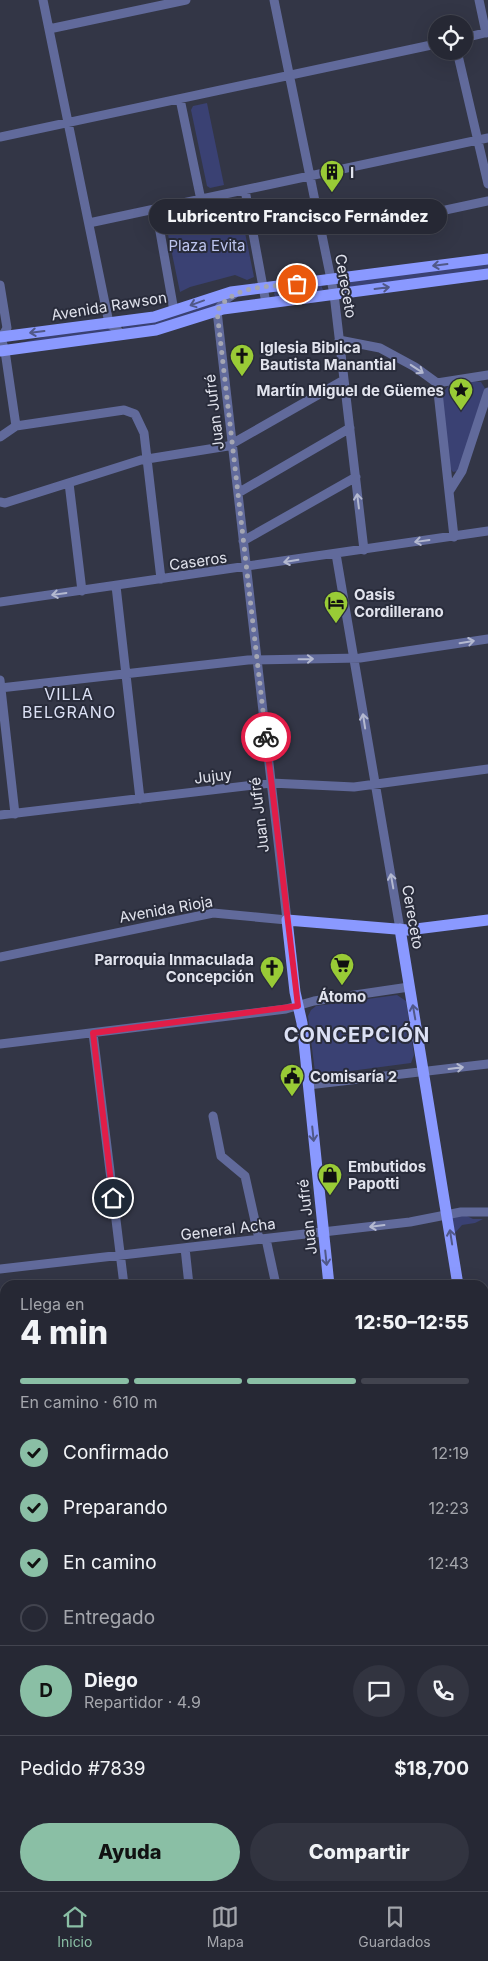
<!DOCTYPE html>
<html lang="es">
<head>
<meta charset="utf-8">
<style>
	:root { --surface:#262834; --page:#323440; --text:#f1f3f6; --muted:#a4a6ac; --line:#42444f; --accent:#8abfa5 }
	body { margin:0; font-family:Inter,sans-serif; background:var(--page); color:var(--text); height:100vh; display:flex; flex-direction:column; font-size:19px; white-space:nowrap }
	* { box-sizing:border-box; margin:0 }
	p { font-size:16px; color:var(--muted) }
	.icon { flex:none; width:28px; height:28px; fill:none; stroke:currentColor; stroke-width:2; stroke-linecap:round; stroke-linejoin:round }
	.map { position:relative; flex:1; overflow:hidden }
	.drawer { position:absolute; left:0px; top:1280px; width:489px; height:611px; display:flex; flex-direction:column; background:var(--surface); border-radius:15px 15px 0 0; box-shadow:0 5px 20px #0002,0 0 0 1px var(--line) }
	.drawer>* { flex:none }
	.tools { position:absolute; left:428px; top:15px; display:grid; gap:10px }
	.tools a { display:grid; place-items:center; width:45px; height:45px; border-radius:50%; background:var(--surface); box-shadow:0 5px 20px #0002,0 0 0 1px var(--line); font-size:25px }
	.pin { position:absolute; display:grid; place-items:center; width:42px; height:42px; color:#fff; margin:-21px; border:2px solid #fff; border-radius:50%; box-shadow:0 1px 5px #0007 }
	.courier { position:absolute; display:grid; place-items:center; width:50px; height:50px; margin:-25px; border:4px solid #e11d48; border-radius:50%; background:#fff; color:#222; box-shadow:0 1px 6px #0007 }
	.bubble { position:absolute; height:35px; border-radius:18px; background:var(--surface); box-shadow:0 5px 20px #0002,0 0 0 1px var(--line); font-size:16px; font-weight:800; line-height:35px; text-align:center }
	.overview em { font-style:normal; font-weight:800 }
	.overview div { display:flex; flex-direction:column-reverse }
	.overview { display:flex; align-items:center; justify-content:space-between; height:85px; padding:0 20px }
	h1 { font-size:32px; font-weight:800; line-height:38px }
	.bar { display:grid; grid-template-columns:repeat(4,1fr); gap:8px 5px; align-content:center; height:60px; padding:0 20px }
	.bar i { height:6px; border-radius:4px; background:var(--line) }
	.bar .on { background:var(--accent) }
	.bar p { grid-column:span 4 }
	.line { display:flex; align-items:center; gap:12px; padding:0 20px; border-top:1px solid var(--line) }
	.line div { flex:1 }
	.round { display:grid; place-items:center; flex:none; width:52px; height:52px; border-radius:26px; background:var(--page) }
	ol { padding:0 20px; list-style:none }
	li { display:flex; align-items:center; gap:15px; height:55px }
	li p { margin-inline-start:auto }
	li .icon { padding:5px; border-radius:50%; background:var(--accent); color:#111; stroke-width:4 }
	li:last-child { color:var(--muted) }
	li i { width:28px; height:28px; border:2px solid var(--line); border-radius:50% }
	.button { display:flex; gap:10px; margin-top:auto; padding:10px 20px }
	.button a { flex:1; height:58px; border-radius:30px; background:var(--accent); color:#111; font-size:20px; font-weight:800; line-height:58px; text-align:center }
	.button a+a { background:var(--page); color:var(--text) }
	.dock { display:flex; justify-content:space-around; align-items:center; height:70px; border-top:1px solid var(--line); background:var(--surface); font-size:14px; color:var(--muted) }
	.dock a { display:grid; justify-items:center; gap:2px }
	.dock .on { color:var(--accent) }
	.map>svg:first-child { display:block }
	.green { fill:#3a4173 }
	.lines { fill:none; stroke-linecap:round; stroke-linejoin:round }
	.minor { stroke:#616a9b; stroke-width:9 }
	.major { stroke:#8a99ff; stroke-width:11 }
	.oneway { stroke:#505889 }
	.oneway2 { stroke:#b4b9d0 }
	.done { stroke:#a4a6b3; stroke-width:5; stroke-dasharray:0 9 }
	.route { stroke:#e11d48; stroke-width:6 }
	.labels { text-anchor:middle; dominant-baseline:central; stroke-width:4; stroke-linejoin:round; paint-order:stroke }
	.poi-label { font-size:15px; font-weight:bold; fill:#e1e3ed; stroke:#292c3b; text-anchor:start }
	.park-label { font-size:15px; fill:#c5cdf7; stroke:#292c3b }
	.street-label { font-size:15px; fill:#e1e3ed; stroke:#292c3b }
	.neighbourhood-label { font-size:16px; letter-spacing:1px; fill:#dce1f5; stroke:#292c3b }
	.district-label { font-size:20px; font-weight:bold; letter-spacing:1px; fill:#dce1f5; stroke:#292c3b }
</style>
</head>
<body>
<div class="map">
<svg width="488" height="1891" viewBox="0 0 488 1891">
	<rect width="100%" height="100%" fill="#333646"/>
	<path class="green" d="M207,103L224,185L210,188L207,186L191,110L193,106Z
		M236,201L239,203L254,277L247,280L235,275L190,287L180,292L165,220L168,217Z
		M488,263V270L343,288L342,286L343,282Z
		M321,285L323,290L276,298L274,294L275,291Z
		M218,302L216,306L166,324L123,330V326Z
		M108,327L115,331L16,344L52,335Z
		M473,381L481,382L486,390L458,471L453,472L450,468L442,394L449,385Z
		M397,995L406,1001L414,1055L411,1063L320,1075L315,1072L308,1016L311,1010L316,1006Z
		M465,1215L473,1219H483L475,1223L462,1225L455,1233L452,1217Z
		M5,1530V1776L0,1777V1532Z"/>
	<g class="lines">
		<path class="minor" d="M43,0L109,323L123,335
			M274,0L334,294L364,550
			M479,0L486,33
			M49,29L186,0
			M464,38L488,32
			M457,51L488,184
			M180,99L201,200
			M0,137L436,44
			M245,190L266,303
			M156,209L174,311
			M318,219L345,213
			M89,223L488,138
			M380,224L488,201
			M0,285L7,328L2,337
			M0,335L5,351L16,426
			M339,340L380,348L415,367L437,383L488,375
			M437,383L454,537
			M0,437L16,426L124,410L135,414L144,433L161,579
			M69,483L82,591
			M450,490L462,471L488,392
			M238,493L350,428
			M0,502L5,503L141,460L228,446L344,380
			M243,541L356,477
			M336,554L400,929
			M116,586L140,799
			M0,602L488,531
			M0,680L15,814
			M0,688L248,660L360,658L488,639
			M0,815L271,783L354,787L488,769
			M0,957L213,913L287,920L217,311L225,300L234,294
			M93,1033L124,1285
			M0,1044L286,1009L314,1001L409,987
			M308,1085L488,1064
			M213,1116L221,1156L245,1176L259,1239
			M266,1239L276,1285
			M185,1248L189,1285
			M0,1269L410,1222L461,1212H488
			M484,1356L488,1354
			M484,1414L488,1430
			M484,1528L488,1527
			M484,1666L488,1665
			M484,1728L488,1712
			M484,1759L488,1758
			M484,1856L488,1855
			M241,1886L243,1891
			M349,1886L350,1891
			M451,1886L452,1891
			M73,1891L83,1886"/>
		<path class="major" d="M0,337L154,317L231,292L488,259
			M0,351L156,330L223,309L488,274
			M400,929L458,1285
			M329,1285L302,1023L295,992L287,920L408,930L488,920
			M0,1521L5,1520"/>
	</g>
	<defs><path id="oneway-shaft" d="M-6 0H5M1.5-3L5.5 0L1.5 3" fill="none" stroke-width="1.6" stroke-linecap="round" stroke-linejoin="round" transform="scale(1.25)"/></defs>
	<g class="oneway">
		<use href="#oneway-shaft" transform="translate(440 265) rotate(173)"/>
		<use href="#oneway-shaft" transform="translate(382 288) rotate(-7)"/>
		<use href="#oneway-shaft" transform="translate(197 303) rotate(160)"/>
		<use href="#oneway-shaft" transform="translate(37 332) rotate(173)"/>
		<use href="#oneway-shaft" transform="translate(414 1012) rotate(-100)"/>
		<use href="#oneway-shaft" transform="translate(313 1134) rotate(84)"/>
		<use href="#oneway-shaft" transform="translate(451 1237) rotate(-99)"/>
		<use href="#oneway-shaft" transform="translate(326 1258) rotate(84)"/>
	</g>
	<g class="oneway2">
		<use href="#oneway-shaft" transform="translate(417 369) rotate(33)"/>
		<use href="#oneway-shaft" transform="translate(358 501) rotate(-97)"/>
		<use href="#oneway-shaft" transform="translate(422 541) rotate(172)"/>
		<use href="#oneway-shaft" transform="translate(291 561) rotate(171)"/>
		<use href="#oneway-shaft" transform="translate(59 594) rotate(172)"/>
		<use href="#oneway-shaft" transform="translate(467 642) rotate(-9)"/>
		<use href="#oneway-shaft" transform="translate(306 659) rotate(-1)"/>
		<use href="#oneway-shaft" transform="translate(364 721) rotate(-99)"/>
		<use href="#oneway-shaft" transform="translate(392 881) rotate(-100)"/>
		<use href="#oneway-shaft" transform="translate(456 1068) rotate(-7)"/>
		<use href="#oneway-shaft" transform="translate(377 1226) rotate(173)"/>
	</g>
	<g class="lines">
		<path class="done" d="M266,737L217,311C233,284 270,287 297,284"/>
		<path class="route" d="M113,1198L93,1033L298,1006L266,737"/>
	</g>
	<defs>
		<symbol id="building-pin" viewBox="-11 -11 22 30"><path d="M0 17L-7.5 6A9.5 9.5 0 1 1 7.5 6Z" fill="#99cb36" stroke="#292c3b"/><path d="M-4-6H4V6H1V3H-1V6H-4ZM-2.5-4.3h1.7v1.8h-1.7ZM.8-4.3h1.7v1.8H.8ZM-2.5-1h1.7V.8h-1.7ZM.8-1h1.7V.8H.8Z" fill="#111"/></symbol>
		<symbol id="church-pin" viewBox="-11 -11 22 30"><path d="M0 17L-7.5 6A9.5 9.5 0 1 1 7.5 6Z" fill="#99cb36" stroke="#292c3b"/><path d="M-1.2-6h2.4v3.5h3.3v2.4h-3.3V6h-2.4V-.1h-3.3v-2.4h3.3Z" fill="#111"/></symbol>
		<symbol id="sight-pin" viewBox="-11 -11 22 30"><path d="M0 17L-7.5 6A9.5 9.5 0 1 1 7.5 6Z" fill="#99cb36" stroke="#292c3b"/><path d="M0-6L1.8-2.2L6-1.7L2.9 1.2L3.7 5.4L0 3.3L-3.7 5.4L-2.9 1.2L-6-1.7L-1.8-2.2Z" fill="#111"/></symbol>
		<symbol id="hotel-pin" viewBox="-11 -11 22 30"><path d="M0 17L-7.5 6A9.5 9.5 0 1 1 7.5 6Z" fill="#99cb36" stroke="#292c3b"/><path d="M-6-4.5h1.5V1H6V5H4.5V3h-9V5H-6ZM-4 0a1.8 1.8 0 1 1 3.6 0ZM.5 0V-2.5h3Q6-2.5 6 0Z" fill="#111"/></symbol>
		<symbol id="supermarket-pin" viewBox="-11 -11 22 30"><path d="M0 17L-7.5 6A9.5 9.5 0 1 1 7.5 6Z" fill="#99cb36" stroke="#292c3b"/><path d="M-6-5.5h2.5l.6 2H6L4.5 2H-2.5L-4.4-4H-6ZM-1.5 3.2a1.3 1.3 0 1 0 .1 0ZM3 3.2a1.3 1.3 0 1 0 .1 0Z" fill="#111"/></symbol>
		<symbol id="civic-pin" viewBox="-11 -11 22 30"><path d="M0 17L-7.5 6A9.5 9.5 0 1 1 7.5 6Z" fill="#99cb36" stroke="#292c3b"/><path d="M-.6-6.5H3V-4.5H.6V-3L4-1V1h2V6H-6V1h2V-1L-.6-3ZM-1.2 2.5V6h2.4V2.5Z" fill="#111"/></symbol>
		<symbol id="shop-pin" viewBox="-11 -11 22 30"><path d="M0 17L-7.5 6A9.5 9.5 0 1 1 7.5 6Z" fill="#99cb36" stroke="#292c3b"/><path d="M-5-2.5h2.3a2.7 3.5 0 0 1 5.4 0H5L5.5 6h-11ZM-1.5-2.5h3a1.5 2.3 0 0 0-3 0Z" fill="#111"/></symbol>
	</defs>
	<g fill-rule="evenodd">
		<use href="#building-pin" x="318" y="158" width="28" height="38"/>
		<use href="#church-pin" x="228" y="342" width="28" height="38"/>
		<use href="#sight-pin" x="447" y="376" width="28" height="38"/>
		<use href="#hotel-pin" x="322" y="589" width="28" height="38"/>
		<use href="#supermarket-pin" x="328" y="951" width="28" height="38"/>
		<use href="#church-pin" x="258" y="954" width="28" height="38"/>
		<use href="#civic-pin" x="278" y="1062" width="28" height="38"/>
		<use href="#shop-pin" x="316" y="1161" width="28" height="38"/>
	</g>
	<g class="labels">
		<g class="poi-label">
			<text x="350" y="172">I</text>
			<text x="260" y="347">Iglesia Biblica<tspan x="260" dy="17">Bautista Manantial</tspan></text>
			<text x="444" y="390" text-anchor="end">Martín Miguel de Güemes</text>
			<text x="354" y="594">Oasis<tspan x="354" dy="17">Cordillerano</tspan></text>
			<text x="254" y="959" text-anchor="end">Parroquia Inmaculada<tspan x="254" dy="17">Concepción</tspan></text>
			<text x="342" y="996" text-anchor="middle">Átomo</text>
			<text x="310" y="1076">Comisaría 2</text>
			<text x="348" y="1166">Embutidos<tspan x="348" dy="17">Papotti</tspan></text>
		</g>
		<g class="park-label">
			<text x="207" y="245">Plaza Evita</text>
		</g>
		<g class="street-label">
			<text transform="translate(346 286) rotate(80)">Cereceto</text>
			<text transform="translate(109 306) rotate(-9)">Avenida Rawson</text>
			<text transform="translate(214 412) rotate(-97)">Juan Jufré</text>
			<text transform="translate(198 561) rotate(-8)">Caseros</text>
			<text transform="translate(213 776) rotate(-7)">Jujuy</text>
			<text transform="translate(259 815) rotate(-97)">Juan Jufré</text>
			<text transform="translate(166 909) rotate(-10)">Avenida Rioja</text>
			<text transform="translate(413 917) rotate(80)">Cereceto</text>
			<text transform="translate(307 1217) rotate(-97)">Juan Jufré</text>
			<text transform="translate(228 1229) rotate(-7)">General Acha</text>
		</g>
		<g class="neighbourhood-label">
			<text x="69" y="694">VILLA<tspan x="69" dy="18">BELGRANO</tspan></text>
		</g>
		<g class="district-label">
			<text x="357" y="1035">CONCEPCIÓN</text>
		</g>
	</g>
</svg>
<div class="tools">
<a><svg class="icon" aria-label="locate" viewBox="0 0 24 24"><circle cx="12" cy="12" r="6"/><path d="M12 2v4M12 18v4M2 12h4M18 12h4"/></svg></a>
</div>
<div class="pin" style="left:297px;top:284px;background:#ea580c"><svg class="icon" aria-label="bag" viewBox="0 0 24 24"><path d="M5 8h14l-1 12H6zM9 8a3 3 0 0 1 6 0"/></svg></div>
<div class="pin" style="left:113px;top:1198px;background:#1f2937"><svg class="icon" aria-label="home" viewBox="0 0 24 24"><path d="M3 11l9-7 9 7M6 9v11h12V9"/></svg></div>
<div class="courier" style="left:266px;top:737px"><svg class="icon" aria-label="bike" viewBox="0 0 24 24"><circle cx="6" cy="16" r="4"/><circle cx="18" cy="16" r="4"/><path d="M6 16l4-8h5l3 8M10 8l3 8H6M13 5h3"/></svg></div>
<div class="bubble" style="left:149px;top:199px;width:298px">Lubricentro Francisco Fernández</div>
<section class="drawer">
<div class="overview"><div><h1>4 min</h1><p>Llega en</p></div><em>12:50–12:55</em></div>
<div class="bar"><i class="on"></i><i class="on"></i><i class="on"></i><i></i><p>En camino · 610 m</p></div>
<ol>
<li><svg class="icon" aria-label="check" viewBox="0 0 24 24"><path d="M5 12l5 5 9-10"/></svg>Confirmado<p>12:19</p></li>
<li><svg class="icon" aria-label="check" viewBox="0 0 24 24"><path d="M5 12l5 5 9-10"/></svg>Preparando<p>12:23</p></li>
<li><svg class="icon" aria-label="check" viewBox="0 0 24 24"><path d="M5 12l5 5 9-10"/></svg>En camino<p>12:43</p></li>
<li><i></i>Entregado</li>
</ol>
<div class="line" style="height:90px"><b class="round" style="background:var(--accent);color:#111">D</b><div><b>Diego</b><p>Repartidor · 4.9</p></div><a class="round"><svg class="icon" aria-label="chat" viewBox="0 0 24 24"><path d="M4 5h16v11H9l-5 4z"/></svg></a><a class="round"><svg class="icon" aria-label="phone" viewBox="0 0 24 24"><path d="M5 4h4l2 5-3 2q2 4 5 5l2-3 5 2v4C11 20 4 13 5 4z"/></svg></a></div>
<div class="line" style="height:65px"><div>Pedido #7839</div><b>$18,700</b></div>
<div class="button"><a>Ayuda</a><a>Compartir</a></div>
</section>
</div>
<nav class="dock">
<a class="on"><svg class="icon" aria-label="home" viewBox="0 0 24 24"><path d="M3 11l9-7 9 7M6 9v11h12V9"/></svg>Inicio</a>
<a><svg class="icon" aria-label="map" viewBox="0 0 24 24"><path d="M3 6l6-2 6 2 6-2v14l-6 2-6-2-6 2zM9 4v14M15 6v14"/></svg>Mapa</a>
<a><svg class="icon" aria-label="saved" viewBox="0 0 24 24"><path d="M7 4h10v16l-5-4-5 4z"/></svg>Guardados</a>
</nav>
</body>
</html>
